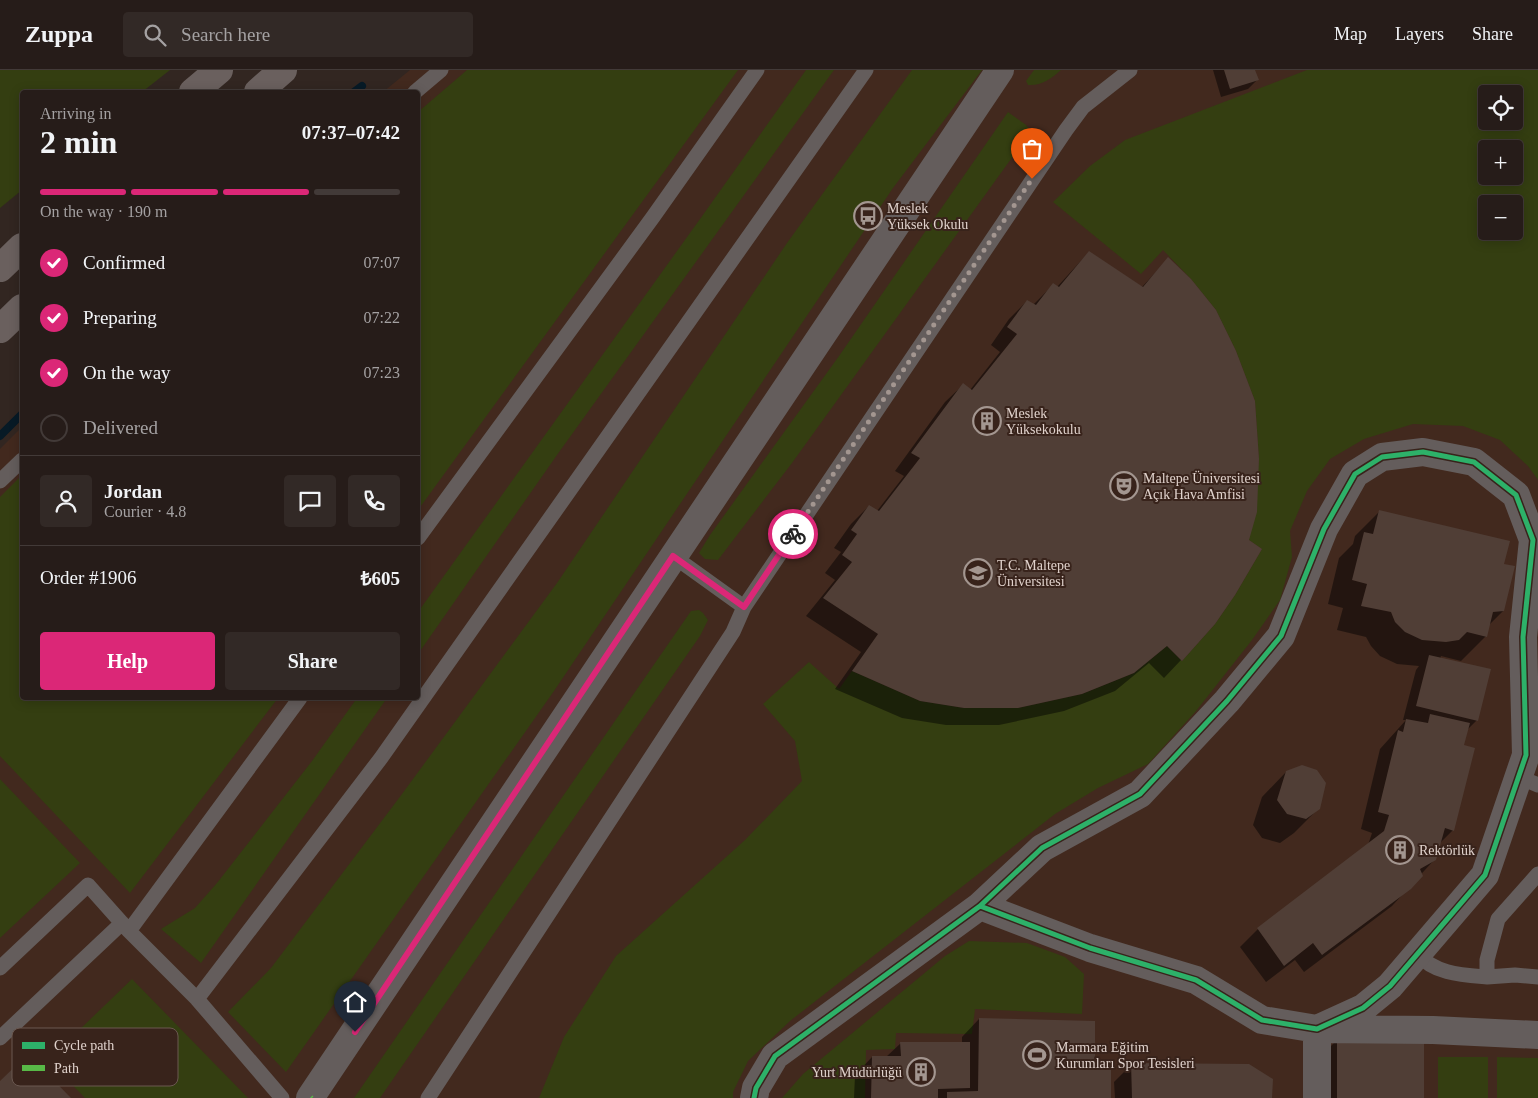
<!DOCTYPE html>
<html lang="en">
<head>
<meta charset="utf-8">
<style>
	:root { --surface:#261c19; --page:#322926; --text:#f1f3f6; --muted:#a4a1a2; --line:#423a38; --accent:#db2777 }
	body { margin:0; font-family:Georgia,serif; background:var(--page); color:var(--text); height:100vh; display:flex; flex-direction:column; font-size:19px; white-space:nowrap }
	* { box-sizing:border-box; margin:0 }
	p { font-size:16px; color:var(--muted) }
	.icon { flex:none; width:28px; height:28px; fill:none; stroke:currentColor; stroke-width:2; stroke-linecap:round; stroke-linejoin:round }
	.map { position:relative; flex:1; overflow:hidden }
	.sheet { position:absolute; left:20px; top:20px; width:400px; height:610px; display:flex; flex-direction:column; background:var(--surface); border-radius:5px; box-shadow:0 2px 12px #0003,0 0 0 1px var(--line) }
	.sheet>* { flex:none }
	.tools { position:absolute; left:1478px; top:15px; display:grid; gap:10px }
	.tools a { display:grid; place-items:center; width:45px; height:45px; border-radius:5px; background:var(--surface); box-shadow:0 2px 12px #0003,0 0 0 1px var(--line); font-size:25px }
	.pin { position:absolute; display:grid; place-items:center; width:42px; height:42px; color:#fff; margin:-51px -21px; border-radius:50% 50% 50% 0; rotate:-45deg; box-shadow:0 0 5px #0007 }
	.pin .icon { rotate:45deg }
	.courier { position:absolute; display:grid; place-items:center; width:50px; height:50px; margin:-25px; border:4px solid #db2777; border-radius:50%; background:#fff; color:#222; box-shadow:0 1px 6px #0007 }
	.overview em { font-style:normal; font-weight:700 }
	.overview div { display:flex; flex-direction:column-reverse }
	.overview { display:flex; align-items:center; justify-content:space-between; height:85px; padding:0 20px }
	h1 { font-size:32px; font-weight:700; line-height:38px }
	.bar { display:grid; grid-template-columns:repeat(4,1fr); gap:8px 5px; align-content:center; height:60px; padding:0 20px }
	.bar i { height:6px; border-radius:4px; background:var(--line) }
	.bar .active { background:var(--accent) }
	.bar p { grid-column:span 4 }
	.line { display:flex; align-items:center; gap:12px; padding:0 20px; border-top:1px solid var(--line) }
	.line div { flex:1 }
	.round { display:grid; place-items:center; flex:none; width:52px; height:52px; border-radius:5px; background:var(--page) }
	ol { padding:0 20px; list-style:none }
	li { display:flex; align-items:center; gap:15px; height:55px }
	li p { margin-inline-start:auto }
	li .icon { padding:5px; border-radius:50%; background:var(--accent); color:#fff; stroke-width:4 }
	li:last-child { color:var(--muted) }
	li i { width:28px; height:28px; border:2px solid var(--line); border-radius:50% }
	.action { display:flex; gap:10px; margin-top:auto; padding:10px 20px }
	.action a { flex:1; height:58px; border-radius:5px; background:var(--accent); color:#fff; font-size:20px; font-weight:700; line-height:58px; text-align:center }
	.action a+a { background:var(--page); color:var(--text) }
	header { display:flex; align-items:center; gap:30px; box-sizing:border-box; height:70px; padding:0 25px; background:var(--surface); border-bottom:1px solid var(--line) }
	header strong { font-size:24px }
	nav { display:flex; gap:28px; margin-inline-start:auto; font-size:18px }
	.search { width:350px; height:45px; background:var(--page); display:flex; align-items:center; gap:12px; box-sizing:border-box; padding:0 18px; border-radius:5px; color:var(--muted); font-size:19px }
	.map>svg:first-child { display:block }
	.built { fill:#42291e; fill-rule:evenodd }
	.green { fill:#343e11; fill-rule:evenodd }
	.shadow { fill:#0007 }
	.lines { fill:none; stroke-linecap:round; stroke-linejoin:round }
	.stream { stroke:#071a26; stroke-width:8 }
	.building { fill:#503e36 }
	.service { stroke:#645d5c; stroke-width:15 }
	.minor { stroke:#645d5c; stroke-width:28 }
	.trunk { stroke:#6a605e; stroke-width:28 }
	.quiet { stroke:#58b947; stroke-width:4; stroke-dasharray:8 4; stroke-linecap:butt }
	.cycleway-casing { stroke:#38231b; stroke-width:8 }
	.cycleway { stroke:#2db169; stroke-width:5 }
	.done { stroke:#a39690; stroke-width:5; stroke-dasharray:0 9 }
	.route { stroke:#db2777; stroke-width:6 }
	.labels { text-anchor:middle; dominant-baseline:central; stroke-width:4; stroke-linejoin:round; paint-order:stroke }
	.poi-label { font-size:14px; fill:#e0d2cc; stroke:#38231b; text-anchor:start }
	.key { fill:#38231b; stroke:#6a5850; stroke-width:1 }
	.key-label { font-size:14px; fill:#e0d2cc }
</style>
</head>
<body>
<header>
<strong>Zuppa</strong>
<div class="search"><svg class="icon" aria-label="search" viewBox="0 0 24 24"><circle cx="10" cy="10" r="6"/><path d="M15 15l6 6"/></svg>Search here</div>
<nav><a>Map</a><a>Layers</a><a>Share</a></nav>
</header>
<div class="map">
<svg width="1538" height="1028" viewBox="0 0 1538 1028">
	<rect width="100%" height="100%" fill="#322621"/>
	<path class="built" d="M410,0H1538V1028H0V379L22,357V628H418V22H383ZM1486,24H1514V51H1486ZM1486,79H1514V106H1486ZM1486,134H1514V161H1486Z"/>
	<path class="green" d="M0,0H170L142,22H22V120L0,138Z
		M467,0H738L418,440V42Z
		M806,0H834L557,385L418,584V542L700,149Z
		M912,0H982L893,118L554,621L286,1002L228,942L271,898L402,724L557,513L787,173Z
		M1034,0H1061C1051,9 1041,16 1028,15L1026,11Z
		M1307,0H1538V410L1528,396L1500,370L1463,356L1413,354L1364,369L1330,389L1307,421L1290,461L1292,487L1280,530L1252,570L1196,641L1148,694L1098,718L1055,744L790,951L748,991L733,1022V1028H539L564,967L616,886L745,770L802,711L795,671L763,634L809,592L839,619L852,601L920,631L964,638H1018L1082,624L1134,603L1167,576L1182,591L1215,554L1235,525L1262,479L1249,470L1259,389L1255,331L1236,281L1216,240L1191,209L1163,180L1141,204L1053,132L1090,96L1125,70ZM1486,24H1514V51H1486ZM1486,79H1514V106H1486ZM1486,134H1514V161H1486Z
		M1008,42L1026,55L1030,60L1024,71L792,393L718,490L705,489L699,483L710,465L839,286Z
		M22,405V628H278L130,823L0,686V427Z
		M699,540L703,543L708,550L700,566L380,1028H354L691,541Z
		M357,628H387L201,893L161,859L195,838L217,813L312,691Z
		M0,709L80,793L0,868Z
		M969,871L1027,873L1065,887L1084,904L1082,944L975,939L972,964L896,963L895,979L866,980L865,1028H782L803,1004L945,886Z
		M132,909L248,1028H85L48,990Z
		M1438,987H1488V1028H1438Z
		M1497,987L1538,988V1028H1497Z"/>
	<path class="shadow" d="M1213,0H1254L1257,10L1248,19L1221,27Z
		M1089,182L1142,217L1168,189L1181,590L1164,608L1149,593L1115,621L1064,641L999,655H946L902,648L835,619L861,582L806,546L835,510L825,503L841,482L834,478L851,454L869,436L877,441L904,406L895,401L945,332L963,315L970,320L1000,282L991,275L1009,249L1027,231L1033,235L1053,215L1057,217Z
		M1379,442L1502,495L1503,541L1489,555L1486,566L1461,591L1441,586L1440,589L1477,650L1467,660L1463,676L1453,760L1439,774L1435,789L1392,836L1304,902L1295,890L1266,912L1240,877L1258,859L1368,775L1372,763L1361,759L1380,679L1406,650H1403L1416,600L1419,596L1397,594L1380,586L1371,576L1366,567L1337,560L1343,538L1328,534L1339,488L1353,474L1355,466Z
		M1286,702L1319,738L1294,763L1280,773L1262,768L1253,755L1262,727Z
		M979,949L1093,996L1109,1028H854L855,1005L872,987H886L901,973H962V967Z
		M1338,969L1422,1028H1313V994Z
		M1132,994L1271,1028H1115L1114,1012Z"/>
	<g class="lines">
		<path class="stream" d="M354,22L362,16
			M0,366L22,344"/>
	</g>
	<path class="building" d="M1224,0H1255L1259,10L1230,19Z
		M1089,181L1143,217L1168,187L1191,209L1216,240L1236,281L1255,331L1259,389L1257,442L1249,470L1262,479L1235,525L1215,554L1182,591L1167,576L1134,603L1082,624L1018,638H964L920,631L852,601L878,564L823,528L852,492L842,485L857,464L851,460L869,435L879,441L920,388L911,383L963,313L972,320L1017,264L1007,257L1027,230L1036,235L1053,213L1059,217Z
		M1379,440L1510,471L1504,494L1515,496L1504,541L1493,542L1487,567L1467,562L1459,570L1446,572L1422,570L1405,562L1395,552L1391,542L1361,536L1367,514L1352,510L1364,462L1373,464Z
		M1429,585L1491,599L1478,651L1416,636Z
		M1430,644L1470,653L1464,675L1475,678L1454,761L1445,758L1436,790L1420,799L1423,806L1411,819L1322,885L1313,873L1284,896L1257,858L1384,761L1389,745L1378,742L1398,660L1403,662L1406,649L1428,653Z
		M1302,695L1317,700L1326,713L1320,739L1306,749L1287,744L1277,730L1286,701Z
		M979,948L1095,951V995L1111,997V1028H947V1022L978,1021Z
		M1337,968H1424V1028H1337Z
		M900,972H970V1018L938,1019V1028H871L872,986H901Z
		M28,984L71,1028H0V1011Z
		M1131,993L1249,994L1273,1009L1272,1028H1132Z"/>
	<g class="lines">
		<path class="service" d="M415,22L441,0
			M0,411L22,390
			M418,468L653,147L757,0
			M744,537L1066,60L1083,37L1130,0
			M1519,707L1538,715
			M1418,884C1434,904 1463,905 1487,907V890L1498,849L1538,804
			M0,898L88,815L129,861
			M1487,907L1515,905L1538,907
			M197,929L381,688L866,0
			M0,968L122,853
			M282,1028L197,929L129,861L300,628
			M428,1028L733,562L744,537L673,486"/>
		<path class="minor" d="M310,1028L1000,0
			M754,1028L756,1018L775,986L980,836L1042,778L1140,724L1227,631L1281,566L1324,459L1355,404L1382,387L1423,382L1474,392L1516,425L1533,470L1523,567L1526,685L1485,805L1390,916L1363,938L1317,959L1262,950L1196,910L1090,878L980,836
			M1317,1028V959L1433,960L1538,965"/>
		<path class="trunk" d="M193,22L219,0
			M258,22L283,0
			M0,198L22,177
			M0,259L22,238"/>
		<path class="quiet" d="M311,1027L312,1028"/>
		<defs>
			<path id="cycleway" d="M754,1028L756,1018L775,986L980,836L1042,778L1140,724L1227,631L1281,566L1324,459L1355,404L1382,387L1423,382L1474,392L1516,425L1533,470L1523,567L1526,685L1485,805L1390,916L1363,938L1317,959L1262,950L1196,910L1090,878L980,836"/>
		</defs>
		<use href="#cycleway" class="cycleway-casing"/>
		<use href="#cycleway" class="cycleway"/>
	</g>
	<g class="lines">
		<path class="done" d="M793,464L1032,109"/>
		<path class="route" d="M355,962L673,486L744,537L793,464"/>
	</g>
	<defs>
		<symbol id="bus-ring" viewBox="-11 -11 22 22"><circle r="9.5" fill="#38231b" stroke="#a39690" stroke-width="1.5"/><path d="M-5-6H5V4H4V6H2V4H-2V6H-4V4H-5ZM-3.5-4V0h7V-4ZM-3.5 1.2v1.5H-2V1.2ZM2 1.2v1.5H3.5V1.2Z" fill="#a39690"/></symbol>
		<symbol id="building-ring" viewBox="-11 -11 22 22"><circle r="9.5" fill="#38231b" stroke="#a39690" stroke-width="1.5"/><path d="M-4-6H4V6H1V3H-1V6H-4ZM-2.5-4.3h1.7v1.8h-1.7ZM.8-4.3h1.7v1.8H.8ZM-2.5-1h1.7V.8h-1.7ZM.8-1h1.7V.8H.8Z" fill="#a39690"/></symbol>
		<symbol id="theatre-ring" viewBox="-11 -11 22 22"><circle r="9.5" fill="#38231b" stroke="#a39690" stroke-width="1.5"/><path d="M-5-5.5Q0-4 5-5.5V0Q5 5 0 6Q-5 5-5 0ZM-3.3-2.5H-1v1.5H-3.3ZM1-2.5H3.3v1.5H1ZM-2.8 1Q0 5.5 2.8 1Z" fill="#a39690"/></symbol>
		<symbol id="university-ring" viewBox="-11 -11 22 22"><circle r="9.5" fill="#38231b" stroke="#a39690" stroke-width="1.5"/><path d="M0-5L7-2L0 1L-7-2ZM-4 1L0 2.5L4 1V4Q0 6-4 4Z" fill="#a39690"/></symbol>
		<symbol id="stadium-ring" viewBox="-11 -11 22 22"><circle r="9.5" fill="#38231b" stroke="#a39690" stroke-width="1.5"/><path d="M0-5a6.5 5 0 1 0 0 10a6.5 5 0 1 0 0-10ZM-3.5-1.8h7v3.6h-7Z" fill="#a39690"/></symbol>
	</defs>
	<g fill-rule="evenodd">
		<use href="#bus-ring" x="852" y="130" width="32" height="32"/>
		<use href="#building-ring" x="971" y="335" width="32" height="32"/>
		<use href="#theatre-ring" x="1108" y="400" width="32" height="32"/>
		<use href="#university-ring" x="962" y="487" width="32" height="32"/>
		<use href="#building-ring" x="1384" y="764" width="32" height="32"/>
		<use href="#stadium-ring" x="1021" y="969" width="32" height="32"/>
		<use href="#building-ring" x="905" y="986" width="32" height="32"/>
	</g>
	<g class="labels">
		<g class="poi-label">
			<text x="887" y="138">Meslek<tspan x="887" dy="16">Yüksek Okulu</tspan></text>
			<text x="1006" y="343">Meslek<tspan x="1006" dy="16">Yüksekokulu</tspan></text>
			<text x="1143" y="408">Maltepe Üniversitesi<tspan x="1143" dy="16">Açık Hava Amfisi</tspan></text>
			<text x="997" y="495">T.C. Maltepe<tspan x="997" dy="16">Üniversitesi</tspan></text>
			<text x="1419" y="780">Rektörlük</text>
			<text x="1056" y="977">Marmara Eğitim<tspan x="1056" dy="16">Kurumları Spor Tesisleri</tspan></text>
			<text x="902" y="1002" text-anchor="end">Yurt Müdürlüğü</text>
		</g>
	</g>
	<rect x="12" y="958" width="166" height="58" rx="8" class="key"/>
	<rect x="22" y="972" width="23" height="7" fill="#2db169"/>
	<rect x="22" y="995" width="23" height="6" fill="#58b947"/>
	<g class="key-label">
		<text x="54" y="980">Cycle path</text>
		<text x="54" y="1003">Path</text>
	</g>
</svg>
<div class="tools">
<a><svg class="icon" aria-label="locate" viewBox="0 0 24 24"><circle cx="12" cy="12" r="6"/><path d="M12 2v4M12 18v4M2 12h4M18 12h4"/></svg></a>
<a>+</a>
<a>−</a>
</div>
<div class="pin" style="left:1032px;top:109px;background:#ea580c"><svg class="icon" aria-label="bag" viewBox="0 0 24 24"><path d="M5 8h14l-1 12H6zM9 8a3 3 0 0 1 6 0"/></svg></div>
<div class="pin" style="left:355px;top:962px;background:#1f2937"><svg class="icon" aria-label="home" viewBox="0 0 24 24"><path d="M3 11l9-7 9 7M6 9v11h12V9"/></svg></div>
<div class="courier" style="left:793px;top:464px"><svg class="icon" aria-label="bike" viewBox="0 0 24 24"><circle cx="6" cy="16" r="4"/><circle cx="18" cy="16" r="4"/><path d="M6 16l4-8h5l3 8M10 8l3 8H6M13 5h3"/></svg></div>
<section class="sheet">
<div class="overview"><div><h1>2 min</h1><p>Arriving in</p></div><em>07:37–07:42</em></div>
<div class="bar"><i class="active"></i><i class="active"></i><i class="active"></i><i></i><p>On the way · 190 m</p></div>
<ol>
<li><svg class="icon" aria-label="check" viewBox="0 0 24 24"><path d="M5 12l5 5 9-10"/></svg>Confirmed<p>07:07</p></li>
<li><svg class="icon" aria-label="check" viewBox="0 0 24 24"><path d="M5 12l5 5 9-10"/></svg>Preparing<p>07:22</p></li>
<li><svg class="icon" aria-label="check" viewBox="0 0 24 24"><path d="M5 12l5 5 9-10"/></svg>On the way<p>07:23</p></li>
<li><i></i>Delivered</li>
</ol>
<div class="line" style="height:90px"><a class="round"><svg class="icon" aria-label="person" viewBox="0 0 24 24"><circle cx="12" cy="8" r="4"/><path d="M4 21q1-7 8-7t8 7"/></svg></a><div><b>Jordan</b><p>Courier · 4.8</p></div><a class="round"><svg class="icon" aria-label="chat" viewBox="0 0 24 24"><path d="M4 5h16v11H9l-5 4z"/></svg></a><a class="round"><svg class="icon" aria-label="phone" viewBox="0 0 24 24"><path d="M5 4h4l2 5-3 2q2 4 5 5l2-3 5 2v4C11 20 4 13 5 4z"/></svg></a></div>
<div class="line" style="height:65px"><div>Order #1906</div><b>₺605</b></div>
<div class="action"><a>Help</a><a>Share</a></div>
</section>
</div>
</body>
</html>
